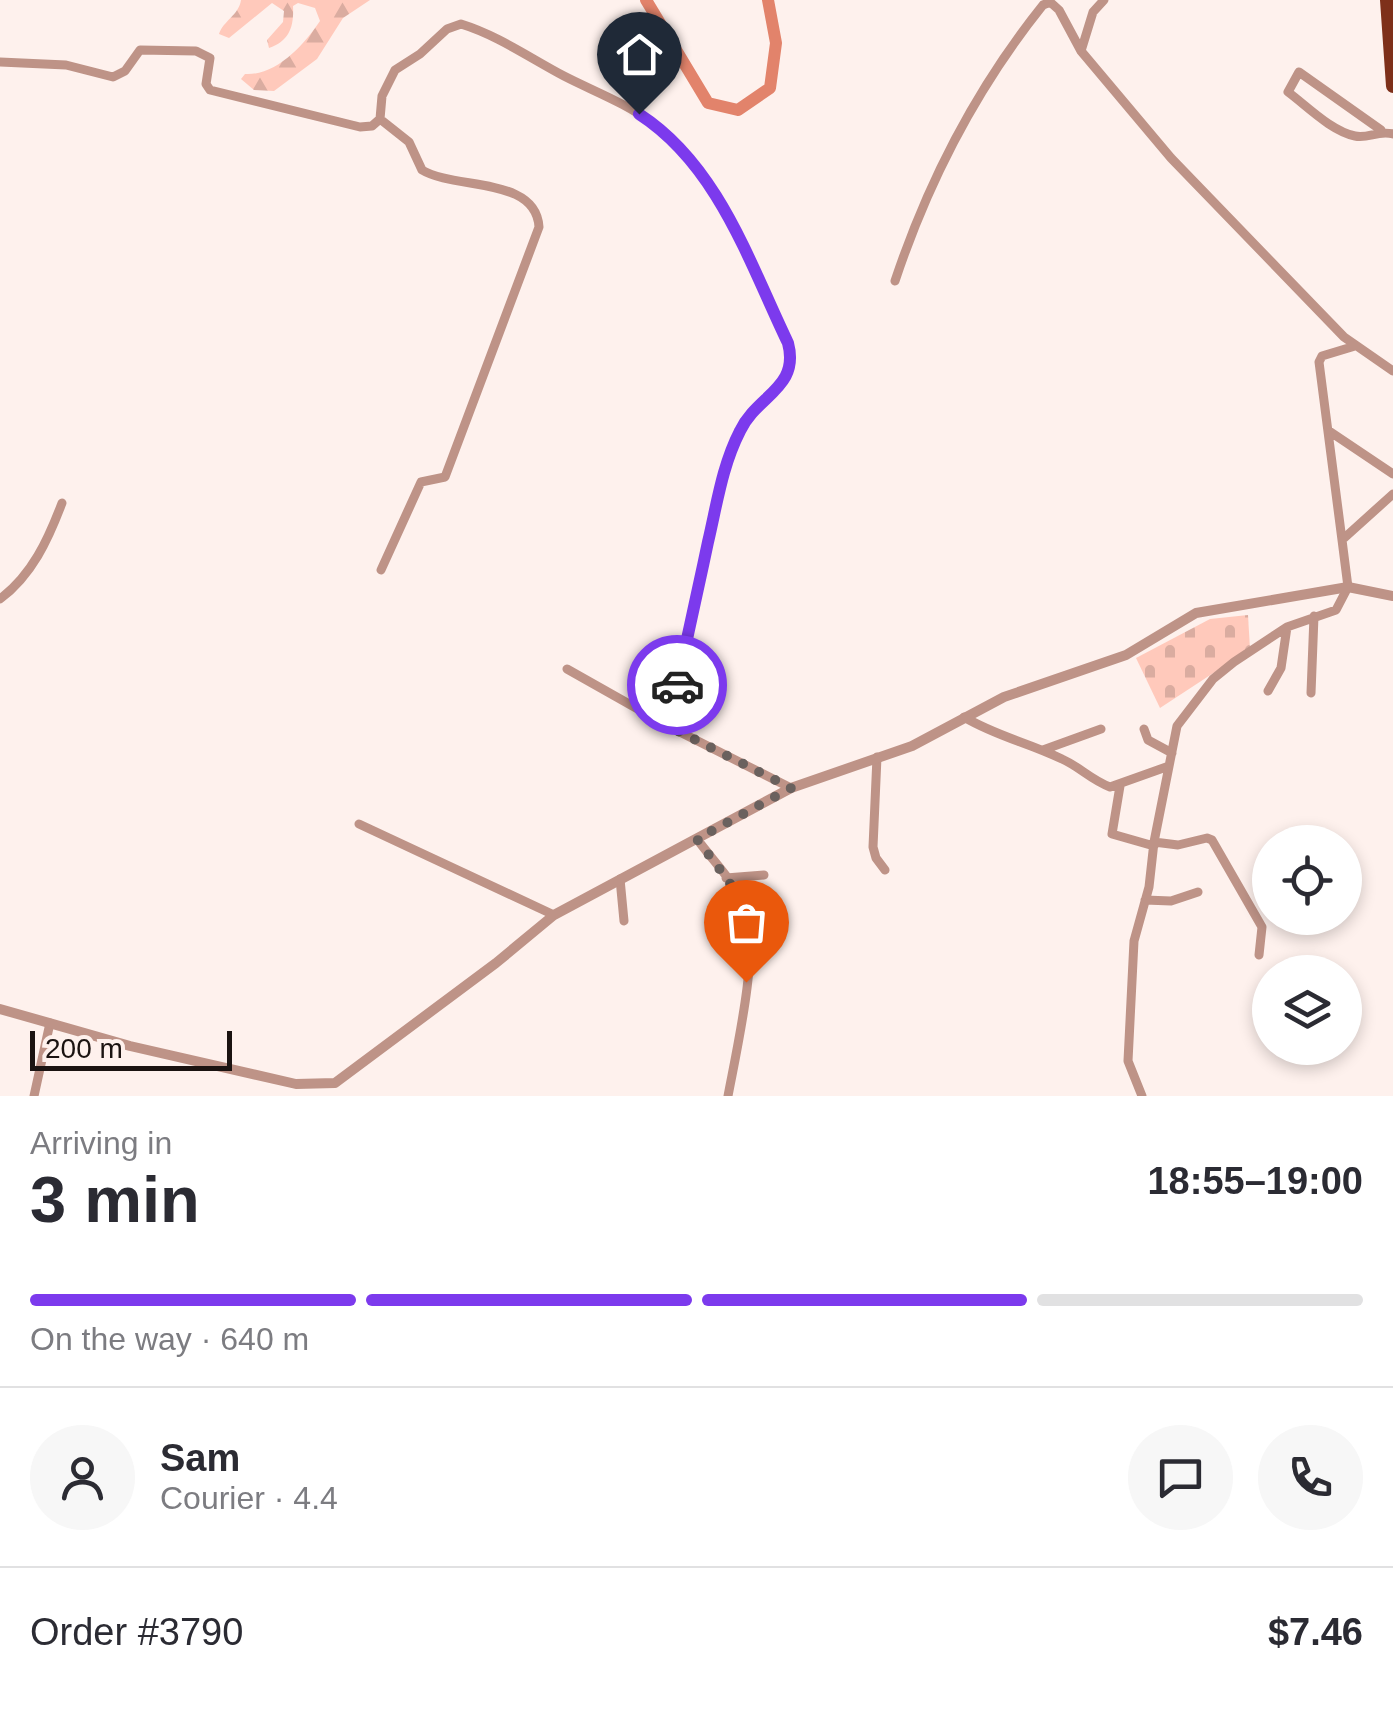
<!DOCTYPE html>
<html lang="en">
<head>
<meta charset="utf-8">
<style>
	:root { --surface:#fff; --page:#f7f7f7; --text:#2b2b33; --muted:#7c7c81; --line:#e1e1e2; --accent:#7c3aed }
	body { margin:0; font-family:Arial,sans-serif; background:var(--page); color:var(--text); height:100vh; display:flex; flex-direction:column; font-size:38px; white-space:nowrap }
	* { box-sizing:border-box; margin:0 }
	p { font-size:32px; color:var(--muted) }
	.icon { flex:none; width:55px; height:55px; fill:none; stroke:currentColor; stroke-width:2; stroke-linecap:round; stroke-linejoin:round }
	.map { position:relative; height:1096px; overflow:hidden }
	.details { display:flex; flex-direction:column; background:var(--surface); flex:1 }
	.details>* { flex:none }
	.tools { position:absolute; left:1252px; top:825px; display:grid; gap:20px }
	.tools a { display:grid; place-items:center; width:110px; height:110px; border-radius:50%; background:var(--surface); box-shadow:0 5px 15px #0003; font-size:50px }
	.scale { position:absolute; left:30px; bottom:25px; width:202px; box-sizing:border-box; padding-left:10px; border:5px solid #1b1311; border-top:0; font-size:28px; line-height:35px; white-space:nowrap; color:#1b1311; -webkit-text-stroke:8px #fef1ed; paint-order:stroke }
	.pin { position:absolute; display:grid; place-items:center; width:85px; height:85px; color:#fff; margin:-102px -42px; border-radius:50% 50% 50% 0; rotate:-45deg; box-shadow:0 0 10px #0007 }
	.pin .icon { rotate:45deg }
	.courier { position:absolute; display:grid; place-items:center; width:100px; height:100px; margin:-50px; border:8px solid #7c3aed; border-radius:50%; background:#fff; color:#222; box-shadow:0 2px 12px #0007 }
	.summary em { font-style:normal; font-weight:800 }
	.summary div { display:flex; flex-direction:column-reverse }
	.summary { display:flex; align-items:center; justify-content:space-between; height:170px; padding:0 30px }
	h1 { font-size:65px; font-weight:800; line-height:75px }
	.bar { display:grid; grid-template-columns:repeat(4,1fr); gap:15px 10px; align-content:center; height:120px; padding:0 30px }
	.bar i { height:12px; border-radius:8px; background:var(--line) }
	.bar .selected { background:var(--accent) }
	.bar p { grid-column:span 4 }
	.line { display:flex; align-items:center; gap:25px; padding:0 30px; border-top:2px solid var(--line) }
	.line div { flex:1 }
	.round { display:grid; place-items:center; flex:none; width:105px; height:105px; border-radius:52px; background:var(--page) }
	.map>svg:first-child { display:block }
	.forest { fill:url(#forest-firs) }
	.cemetery { fill:url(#cemetery-stones) }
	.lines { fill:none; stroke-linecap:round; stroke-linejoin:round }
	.river { stroke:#e2836b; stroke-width:12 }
	.minor { stroke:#be9387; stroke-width:9 }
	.tertiary { stroke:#be9387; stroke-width:10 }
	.trunk { stroke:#7e301a; stroke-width:14 }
	.done { stroke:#6a615e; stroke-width:10; stroke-dasharray:0 18 }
	.route { stroke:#7c3aed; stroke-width:12 }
</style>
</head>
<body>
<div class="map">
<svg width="1393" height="1096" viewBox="0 0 1393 1096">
	<defs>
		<pattern id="forest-firs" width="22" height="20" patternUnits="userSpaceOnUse" patternTransform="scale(2.5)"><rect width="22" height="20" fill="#ffc9bb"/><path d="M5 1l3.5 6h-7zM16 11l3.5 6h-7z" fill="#daaca0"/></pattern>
		<pattern id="cemetery-stones" width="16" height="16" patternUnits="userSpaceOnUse" patternTransform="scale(2.5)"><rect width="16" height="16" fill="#ffc9bb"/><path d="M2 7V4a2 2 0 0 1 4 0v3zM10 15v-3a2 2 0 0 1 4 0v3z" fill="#daaca0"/></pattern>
	</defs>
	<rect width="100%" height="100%" fill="#fef1ed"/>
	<path class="forest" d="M241,0H370L343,18L317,59L274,91L254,90L241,79L245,74C276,76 304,45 320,21L315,8L298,3L293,6C294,26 290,41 269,48L267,40L283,22L284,11L272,3L229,38L219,34C223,21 239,15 241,0Z"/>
	<path class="cemetery" d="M1248,615L1250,649L1160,708L1136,658L1210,619Z"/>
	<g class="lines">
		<path class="river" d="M646,0L708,103L738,110L770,88L776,43L768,0"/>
		<path class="minor" d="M1081,51L1093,12L1104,0
			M0,62L66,65L113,77L125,71L140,50L196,51L210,58L206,84L210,90L360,127L372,126L380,119L382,96L395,70L420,54L447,29L461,24C497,35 530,58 564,76C593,91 626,103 652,123C722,175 751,267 788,343C800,388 756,396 739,432C722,470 715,510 706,551C694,609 681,667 668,726L791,788
			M380,119L409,142L422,170C455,190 536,176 539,227L445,477L421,482L381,570
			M1381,130L1299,72L1288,92C1307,106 1331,131 1355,136C1368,139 1378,130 1393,134
			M895,281C928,182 978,86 1043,5L1050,2L1059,10L1081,51L1171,158L1344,337L1393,371
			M1329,431L1393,474
			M1342,540L1319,362L1322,356L1355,346
			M0,599C32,575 48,540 62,503
			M567,669L668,726
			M1268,691L1281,668L1287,627
			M1311,693L1314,616
			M964,717C998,737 1027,742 1062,759C1080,767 1091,780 1110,787L1169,766
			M1144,729L1148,740L1172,753
			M1043,750L1101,729
			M877,757L873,847L876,858L885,870
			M1120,786L1112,834L1154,846
			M359,824L554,915
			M697,839C713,861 737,884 746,910C760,948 736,1053 728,1096
			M1154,842L1178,845L1207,838L1212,840L1262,927L1259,955
			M726,878L764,875
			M620,879L624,921
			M1145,900L1171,901L1198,892
			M34,1096L50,1023
			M1142,1096L1128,1061L1134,941L1149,887L1154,842L1177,726L1213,679L1234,662L1287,627L1336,610L1348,587L1342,540L1393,494"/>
		<path class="tertiary" d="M0,1009L130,1046L296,1084L335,1083L496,963L554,915L791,788L912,746L1004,697L1126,655L1196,613L1348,587L1393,596"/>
		<path class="trunk" d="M1387,0L1393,86"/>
	</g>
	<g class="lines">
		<path class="done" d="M677,685L668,726L791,788L697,839C741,899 754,903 746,982"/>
		<path class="route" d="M639,114C718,165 749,262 788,343C800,388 757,395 740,431C722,466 717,504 708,542C698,590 687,638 677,685"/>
	</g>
</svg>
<div class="tools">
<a><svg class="icon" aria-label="locate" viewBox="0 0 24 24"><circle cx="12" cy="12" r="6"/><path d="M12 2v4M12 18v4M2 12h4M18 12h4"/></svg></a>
<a><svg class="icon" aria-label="layers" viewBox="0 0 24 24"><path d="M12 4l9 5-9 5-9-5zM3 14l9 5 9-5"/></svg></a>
</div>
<div class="scale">200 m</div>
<div class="pin" style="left:746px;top:982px;background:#ea580c"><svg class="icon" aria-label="bag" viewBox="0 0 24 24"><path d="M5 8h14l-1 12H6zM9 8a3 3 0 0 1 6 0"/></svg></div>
<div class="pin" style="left:639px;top:114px;background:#1f2937"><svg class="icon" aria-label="home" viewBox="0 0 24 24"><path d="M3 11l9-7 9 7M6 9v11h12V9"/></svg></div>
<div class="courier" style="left:677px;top:685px"><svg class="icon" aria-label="car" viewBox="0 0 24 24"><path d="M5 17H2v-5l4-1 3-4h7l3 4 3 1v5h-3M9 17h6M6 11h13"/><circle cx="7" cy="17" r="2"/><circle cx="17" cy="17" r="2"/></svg></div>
</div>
<section class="details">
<div class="summary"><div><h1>3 min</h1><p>Arriving in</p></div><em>18:55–19:00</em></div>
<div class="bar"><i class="selected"></i><i class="selected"></i><i class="selected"></i><i></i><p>On the way · 640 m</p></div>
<div class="line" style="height:180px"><a class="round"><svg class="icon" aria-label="person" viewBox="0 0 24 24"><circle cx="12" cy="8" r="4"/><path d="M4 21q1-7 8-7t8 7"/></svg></a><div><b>Sam</b><p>Courier · 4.4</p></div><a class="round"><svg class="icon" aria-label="chat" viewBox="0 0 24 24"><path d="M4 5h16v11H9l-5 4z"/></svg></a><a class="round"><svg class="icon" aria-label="phone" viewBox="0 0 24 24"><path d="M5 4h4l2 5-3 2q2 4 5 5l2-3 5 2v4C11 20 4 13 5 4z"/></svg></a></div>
<div class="line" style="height:130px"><div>Order #3790</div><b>$7.46</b></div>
</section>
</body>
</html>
